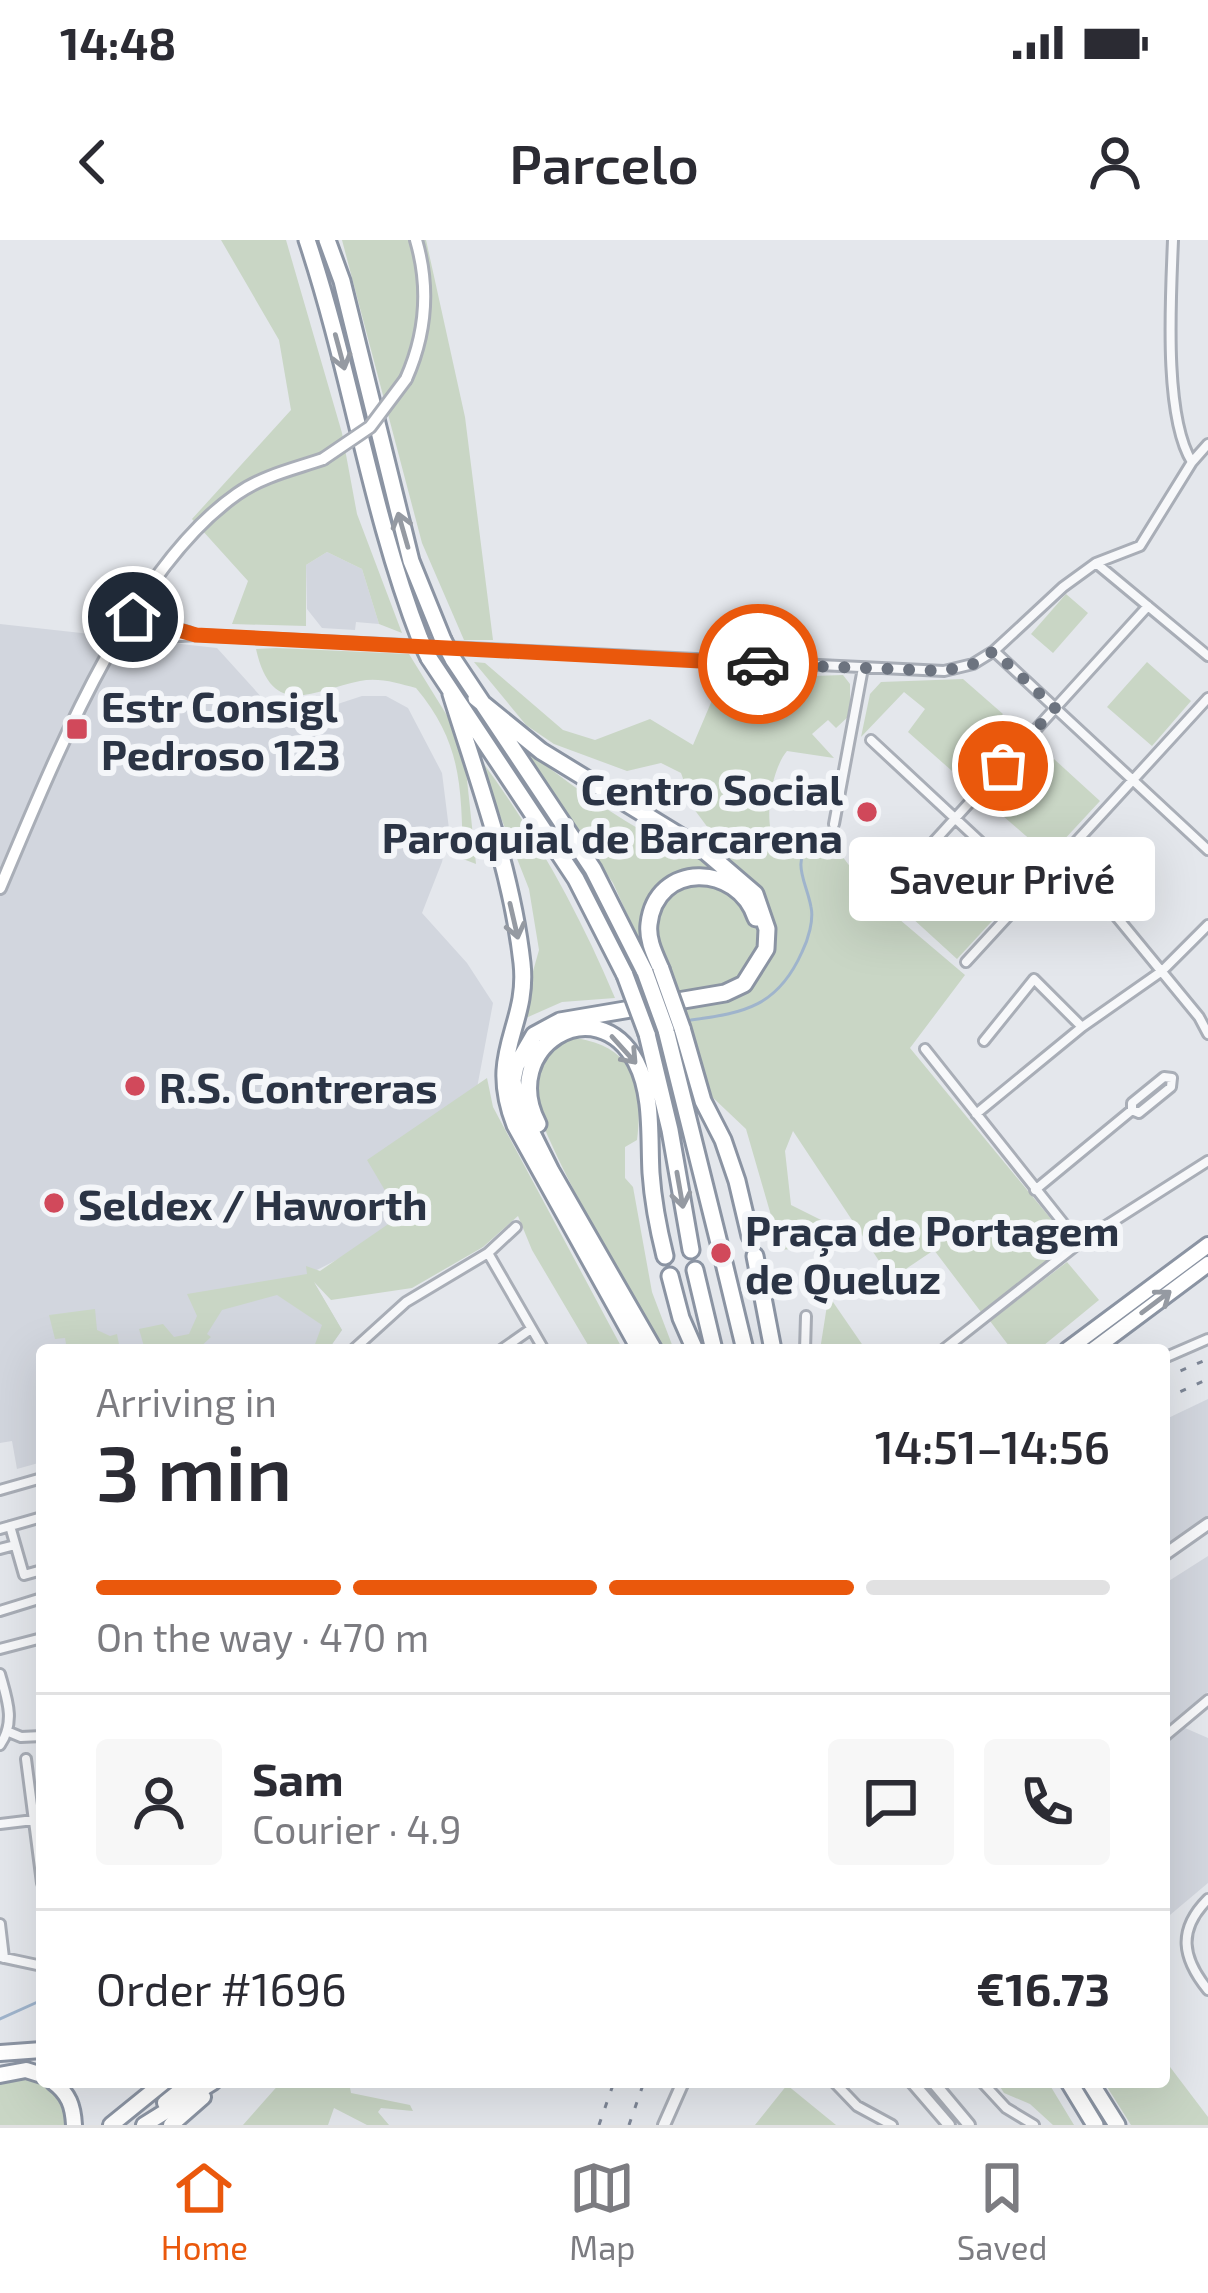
<!DOCTYPE html>
<html lang="en">
<head>
<meta charset="utf-8">
<style>
	:root { --surface:#fff; --page:#f7f7f7; --text:#2b2b33; --muted:#7c7c81; --line:#e1e1e2; --accent:#ea580c }
	body { margin:0; font-family:"Exo 2",sans-serif; background:var(--page); color:var(--text); height:100vh; display:flex; flex-direction:column; font-size:45px; white-space:nowrap }
	* { box-sizing:border-box; margin:0 }
	p { font-size:39px; color:var(--muted) }
	.icon { flex:none; width:66px; height:66px; fill:none; stroke:currentColor; stroke-width:2; stroke-linecap:round; stroke-linejoin:round }
	.map { position:relative; flex:1; overflow:hidden }
	.drawer { position:absolute; left:36px; top:1104px; width:1134px; height:744px; display:flex; flex-direction:column; background:var(--surface); border-radius:12px; box-shadow:0 12px 48px #0002 }
	.drawer>* { flex:none }
	.pin { position:absolute; display:grid; place-items:center; width:102px; height:102px; color:#fff; margin:-51px; border:6px solid #fff; border-radius:50%; box-shadow:0 3px 12px #0007 }
	.courier { position:absolute; display:grid; place-items:center; width:120px; height:120px; margin:-60px; border:9px solid #ea580c; border-radius:50%; background:#fff; color:#222; box-shadow:0 3px 15px #0007 }
	.bubble { position:absolute; height:84px; border-radius:12px; background:var(--surface); box-shadow:0 12px 48px #0002; font-size:39px; font-weight:600; line-height:84px; text-align:center }
	.summary em { font-style:normal; font-weight:600 }
	.summary div { display:flex; flex-direction:column-reverse }
	.summary { display:flex; align-items:center; justify-content:space-between; height:204px; padding:0 60px }
	h1 { font-size:78px; font-weight:600; line-height:90px }
	.bar { display:grid; grid-template-columns:repeat(4,1fr); gap:18px 12px; align-content:center; height:144px; padding:0 60px }
	.bar i { height:15px; border-radius:9px; background:var(--line) }
	.bar .active { background:var(--accent) }
	.bar p { grid-column:span 4 }
	.line { display:flex; align-items:center; gap:30px; padding:0 60px; border-top:3px solid var(--line) }
	.line div { flex:1 }
	.round { display:grid; place-items:center; flex:none; width:126px; height:126px; border-radius:12px; background:var(--page) }
	.status { display:flex; justify-content:space-between; align-items:center; height:84px; padding:0 60px; background:var(--surface); direction:ltr }
	.status svg { height:33px; fill:currentColor }
	header { display:flex; justify-content:space-between; align-items:center; height:156px; padding:0 60px; background:var(--surface); font-size:54px; font-weight:600 }
	.menu { display:flex; justify-content:space-around; align-items:center; height:168px; border-top:3px solid var(--line); background:var(--surface); font-size:33px; color:var(--muted) }
	.menu a { display:grid; justify-items:center; gap:6px }
	.menu .active { color:var(--accent) }
	.map>svg:first-child { display:block }
	.built { fill:#d2d6de }
	.green { fill:#c9d6c5 }
	.lines { fill:none; stroke-linecap:round; stroke-linejoin:round }
	.stream { stroke:#9fb4cc; stroke-width:3 }
	.minor-casing { stroke:#a9aeb7; stroke-width:14 }
	.tertiary-casing { stroke:#a9aeb7; stroke-width:16 }
	.secondary-casing { stroke:#a9aeb7; stroke-width:16 }
	.trunk-casing { stroke:#8b94a3; stroke-width:20 }
	.motorway-casing { stroke:#8b94a3; stroke-width:21 }
	.minor { stroke:#f7f8fa; stroke-width:8 }
	.tertiary { stroke:#f7f8fa; stroke-width:10 }
	.secondary { stroke:#fff; stroke-width:10 }
	.trunk { stroke:#fff; stroke-width:14 }
	.motorway { stroke:#fff; stroke-width:15 }
	.rail { stroke:#7d8696; stroke-width:3; stroke-dasharray:6 12; stroke-linecap:butt }
	.secondary-bridge-casing { stroke:#a9aeb7; stroke-width:16; stroke-linecap:butt }
	.motorway-bridge-casing { stroke:#8b94a3; stroke-width:21; stroke-linecap:butt }
	.secondary-bridge { stroke:#fff; stroke-width:10 }
	.motorway-bridge { stroke:#fff; stroke-width:15 }
	.oneway { stroke:#959aa2 }
	.done { stroke:#6c737f; stroke-width:12; stroke-dasharray:0 21.6 }
	.route { stroke:#ea580c; stroke-width:15 }
	.poi-dot { fill:#d1495b; stroke:#f4f6f9; stroke-width:4.5 }
	.labels { text-anchor:middle; dominant-baseline:central; stroke-width:12; stroke-linejoin:round; paint-order:stroke }
	.poi-label { font-size:42px; font-weight:bold; fill:#2b3445; stroke:#f4f6f9; text-anchor:start }
</style>
</head>
<body>
<div class="status"><b>14:48</b><svg viewBox="0 0 49 12"><path d="M0 12V9h3v3zM5 12V6h3v6zM10 12V3h3v9zM15 12V0h3v12zM26 1h20v11H26zM47 4h2v5h-2z"/></svg></div>
<header><svg class="icon" aria-label="back" viewBox="0 0 24 24"><path d="M15 5l-7 7 7 7"/></svg>Parcelo<svg class="icon" aria-label="person" viewBox="0 0 24 24"><circle cx="12" cy="8" r="4"/><path d="M4 21q1-7 8-7t8 7"/></svg></header>
<div class="map">
<svg width="1208" height="1885" viewBox="0 0 1208 1885">
	<rect width="100%" height="100%" fill="#e4e7ec"/>
	<path class="built" d="M327,312L362,329L379,384L356,382L355,390L322,388L307,369L306,325Z
		M0,384L217,408L274,471L295,478L362,456H386L408,468L442,533L449,589L442,622L422,673L467,723L493,763L477,848L415,980L309,1034L342,1090L328,1110H42V1222L17,1229L12,1201L0,1203Z
		M1208,1159V1278L1164,1309V1180Z
		M1208,1316V1452L1164,1489V1344Z
		M1185,1488L1208,1498V1643L1164,1680V1506Z"/>
	<path class="green" d="M221,0H286L342,193L357,274L402,393L379,384L362,329L327,312L306,325V386L232,384L248,341L192,279L291,170L279,100Z
		M342,0H426L465,177L493,400H464L422,303Z
		M1066,354L1088,373L1053,413L1031,394Z
		M276,408L409,414L451,482L465,521L476,624L463,619C461,549 463,504 416,448C398,443 378,437 360,441C312,451 272,480 256,409Z
		M474,422L485,423L563,490L595,500L650,479L693,505L721,439L843,435L850,444V475L836,488L828,480L812,494L834,518L787,511C771,530 763,581 775,603L799,607L804,601L833,604L873,657L965,735L910,808L1070,1002L981,1072L934,1010L891,1039L793,891L785,911L791,965L821,980L833,1062L866,1110H820L828,1059L813,1058L809,1046L816,1040L817,1006L781,1010L746,889L708,853L613,643L516,503C581,552 625,587 700,619L717,600L694,569L681,533L661,523L627,531L554,504L526,485Z
		M1147,422L1191,461L1152,506L1107,467Z
		M963,439L1003,474L952,531L908,492L925,469L904,452L861,497L870,454L881,442Z
		M475,512C533,589 578,670 615,758L562,762L519,781L539,710L529,649Z
		M1054,519L1100,561L1049,616L1003,576Z
		M958,625L1004,668L957,719L911,677Z
		M568,797C633,804 644,842 637,900L625,907V938L633,947L652,1052L674,1110H663C639,1069 532,886 533,849C534,823 549,810 568,797Z
		M487,838L493,867L623,1110H591L532,1010L518,976L483,1007L412,1048L331,1060L314,1042L342,1090L328,1110L314,1107L322,1085L277,1055L222,1070L207,1094L211,1097L197,1110H145L139,1089L163,1084L174,1097L189,1094L197,1076L187,1054L307,1034L306,1026L320,1031L400,976L367,920Z
		M1067,1022L1099,1060L1038,1110H1012L990,1081Z
		M95,1069L97,1090L110,1096L117,1094L120,1110H67L65,1098L55,1099L49,1075Z
		M1164,1819L1208,1877V1885H1131L1104,1842H1164Z
		M25,1836C50,1843 67,1856 67,1885H0V1841Z
		M281,1842H349L351,1853L410,1865L413,1871L381,1868L378,1872L389,1885H367L334,1868L328,1885H243Z
		M997,1842H1048L1074,1885H1053L1030,1864L1004,1853Z
		M787,1845L836,1885H755Z"/>
	<g class="lines">
		<path class="stream" d="M691,780C745,773 778,766 802,712C808,700 814,680 811,667C806,640 791,625 811,598
			M0,1779L42,1760"/>
		<defs>
			<path id="minor" d="M1173,0C1171,55 1163,176 1192,222
				M1096,323L1208,416
				M151,350L155,370L163,383
				M133,377L189,392
				M133,377L142,390L155,396
				M994,411L1208,610
				M112,415L135,399L196,395L944,431L973,424L994,411L1063,347L1096,323L1140,306L1192,222L1208,204
				M871,500L1032,650
				M834,584L863,428
				M890,650L1148,366
				M1098,654L1199,777L1208,794
				M966,722L1208,458
				M984,801L1034,739L1082,787
				M925,809L1079,1003
				M976,874L1082,787L1162,731L1208,685
				M1035,950L1132,870L1139,873L1171,847L1172,838L1164,837L1132,863V870
				M488,1013L544,1110
				M353,1110L406,1062L488,1013L516,987
				M501,1110L531,1089
				M805,1110L806,1076
				M943,1110L1079,1003L1208,921
				M1164,1118L1208,1099
				M0,1250L42,1238
				M10,1286L24,1335L42,1330
				M0,1289L42,1277
				M0,1309L15,1305
				M0,1371L42,1358
				M0,1409L42,1398
				M0,1434C7,1459 16,1482 0,1505
				M9,1492L21,1497L42,1496
				M1164,1497L1208,1460
				M26,1519L42,1643
				M0,1584L42,1579
				M1208,1659C1177,1690 1182,1718 1208,1750
				M0,1684L4,1718
				M0,1717L42,1726
				M834,1842L857,1866L892,1885
				M982,1842L1006,1868L1034,1885"/>
			<path id="tertiary" d="M1164,1315L1208,1284
				M912,1842L949,1885
				M933,1842L969,1885
				M664,1885L683,1842"/>
			<path id="secondary" d="M406,139C426,94 430,48 416,0
				M0,648C51,528 128,330 237,254C262,236 294,229 323,219"/>
			<path id="trunk" d="M1067,1110L1208,1005
				M1093,1110L1208,1024
				M0,1813L42,1810
				M0,1835L26,1830L42,1835
				M53,1842C69,1854 73,1866 74,1885
				M165,1863L191,1842
				M111,1885L164,1842
				M144,1885L213,1842
				M171,1885L203,1857"/>
			<path id="motorway" d="M307,0C351,132 370,270 420,399
				M327,0L342,41L411,321L443,400
				M429,418L576,639L625,735
				M453,419L593,629L645,732
				M451,454C478,541 512,632 522,723C529,787 486,811 515,885L640,1110
				M476,458L541,511L706,612L755,654L767,689L766,709L744,744L725,753L560,781L534,795L516,826L513,840L516,861L551,931L654,1110
				M661,729C655,715 647,700 649,684C656,621 738,623 756,678
				M682,788L703,861L723,900L737,941L750,996
				M666,790L719,1003
				M647,794L670,890L691,1010
				M538,884C498,807 596,747 636,822C653,854 649,898 651,933C653,962 658,988 665,1016
				M755,1016L773,1110
				M724,1023L745,1110
				M695,1030L714,1110
				M670,1036L681,1078L695,1110
				M1069,1842L1095,1885
				M1090,1842L1117,1885"/>
		</defs>
		<use href="#minor" class="minor-casing"/>
		<use href="#tertiary" class="tertiary-casing"/>
		<use href="#secondary" class="secondary-casing"/>
		<use href="#trunk" class="trunk-casing"/>
		<use href="#motorway" class="motorway-casing"/>
		<use href="#minor" class="minor"/>
		<use href="#tertiary" class="tertiary"/>
		<use href="#secondary" class="secondary"/>
		<use href="#trunk" class="trunk"/>
		<use href="#motorway" class="motorway"/>
		<path class="rail" d="M1164,1138L1208,1119
			M1164,1159L1208,1139
			M599,1885L614,1842
			M629,1885L644,1842"/>
		<defs>
			<path id="secondary-bridge" d="M323,219L370,187L406,139"/>
			<path id="motorway-bridge" d="M420,399L429,418
				M443,400L453,419
				M661,729L682,788
				M645,732L666,790
				M625,735L647,794"/>
		</defs>
		<use href="#secondary-bridge" class="secondary-bridge-casing"/>
		<use href="#motorway-bridge" class="motorway-bridge-casing"/>
		<use href="#secondary-bridge" class="secondary-bridge"/>
		<use href="#motorway-bridge" class="motorway-bridge"/>
	</g>
	<defs><path id="oneway-shaft" d="M-6 0H5M1.5-3L5.5 0L1.5 3" fill="none" stroke-width="1.6" stroke-linecap="round" stroke-linejoin="round" transform="scale(3)"/></defs>
	<g class="oneway">
		<use href="#oneway-shaft" transform="translate(340 112) rotate(75)"/>
		<use href="#oneway-shaft" transform="translate(403 290) rotate(-106)"/>
		<use href="#oneway-shaft" transform="translate(514 681) rotate(77)"/>
		<use href="#oneway-shaft" transform="translate(624 810) rotate(48)"/>
		<use href="#oneway-shaft" transform="translate(680 950) rotate(80)"/>
		<use href="#oneway-shaft" transform="translate(1156 1062) rotate(-37)"/>
	</g>
	<g class="lines">
		<path class="done" d="M758,424L944,431L973,424L994,411L1055,468L1003,526"/>
		<path class="route" d="M133,377L196,395L758,424"/>
	</g>
	<g class="poi-dot">
		<rect x="65" y="477" width="24" height="24" rx="6"/>
		<circle cx="867" cy="572" r="12"/>
		<circle cx="135" cy="846" r="12"/>
		<circle cx="54" cy="963" r="12"/>
		<circle cx="721" cy="1013" r="12"/>
	</g>
	<g class="labels">
		<g class="poi-label">
			<text x="101" y="465">Estr Consigl<tspan x="101" dy="48">Pedroso 123</tspan></text>
			<text x="843" y="548" text-anchor="end">Centro Social<tspan x="843" dy="48">Paroquial de Barcarena</tspan></text>
			<text x="159" y="846">R.S. Contreras</text>
			<text x="78" y="963">Seldex / Haworth</text>
			<text x="745" y="989">Praça de Portagem<tspan x="745" dy="48">de Queluz</tspan></text>
		</g>
	</g>
</svg>
<div class="pin" style="left:1003px;top:526px;background:#ea580c"><svg class="icon" aria-label="bag" viewBox="0 0 24 24"><path d="M5 8h14l-1 12H6zM9 8a3 3 0 0 1 6 0"/></svg></div>
<div class="pin" style="left:133px;top:377px;background:#1f2937"><svg class="icon" aria-label="home" viewBox="0 0 24 24"><path d="M3 11l9-7 9 7M6 9v11h12V9"/></svg></div>
<div class="courier" style="left:758px;top:424px"><svg class="icon" aria-label="car" viewBox="0 0 24 24"><path d="M5 17H2v-5l4-1 3-4h7l3 4 3 1v5h-3M9 17h6M6 11h13"/><circle cx="7" cy="17" r="2"/><circle cx="17" cy="17" r="2"/></svg></div>
<div class="bubble" style="left:849px;top:597px;width:306px">Saveur Privé</div>
<section class="drawer">
<div class="summary"><div><h1>3 min</h1><p>Arriving in</p></div><em>14:51–14:56</em></div>
<div class="bar"><i class="active"></i><i class="active"></i><i class="active"></i><i></i><p>On the way · 470 m</p></div>
<div class="line" style="height:216px"><a class="round"><svg class="icon" aria-label="person" viewBox="0 0 24 24"><circle cx="12" cy="8" r="4"/><path d="M4 21q1-7 8-7t8 7"/></svg></a><div><b>Sam</b><p>Courier · 4.9</p></div><a class="round"><svg class="icon" aria-label="chat" viewBox="0 0 24 24"><path d="M4 5h16v11H9l-5 4z"/></svg></a><a class="round"><svg class="icon" aria-label="phone" viewBox="0 0 24 24"><path d="M5 4h4l2 5-3 2q2 4 5 5l2-3 5 2v4C11 20 4 13 5 4z"/></svg></a></div>
<div class="line" style="height:156px"><div>Order #1696</div><b>€16.73</b></div>
</section>
</div>
<nav class="menu">
<a class="active"><svg class="icon" aria-label="home" viewBox="0 0 24 24"><path d="M3 11l9-7 9 7M6 9v11h12V9"/></svg>Home</a>
<a><svg class="icon" aria-label="map" viewBox="0 0 24 24"><path d="M3 6l6-2 6 2 6-2v14l-6 2-6-2-6 2zM9 4v14M15 6v14"/></svg>Map</a>
<a><svg class="icon" aria-label="saved" viewBox="0 0 24 24"><path d="M7 4h10v16l-5-4-5 4z"/></svg>Saved</a>
</nav>
</body>
</html>
